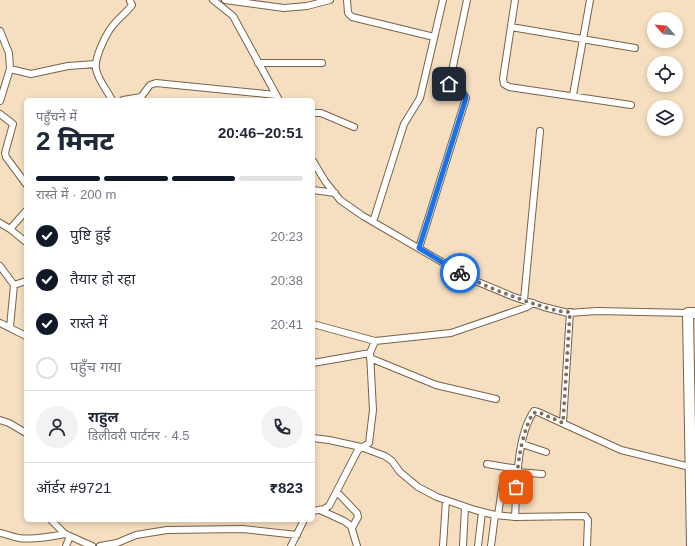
<!DOCTYPE html>
<html lang="hi">
<head>
<meta charset="utf-8">
<style>
	:root { --surface:#fff; --page:#f2f2f3; --text:#1f2937; --muted:#747a83; --line:#e0e1e3; --accent:#111827 }
	body { margin:0; font-family:Arial,"Noto Sans Devanagari",sans-serif; background:var(--page); color:var(--text); height:100vh; display:flex; flex-direction:column; font-size:15px; white-space:nowrap }
	* { box-sizing:border-box; margin:0 }
	p { font-size:13px; color:var(--muted) }
	.icon { flex:none; width:22px; height:22px; fill:none; stroke:currentColor; stroke-width:2; stroke-linecap:round; stroke-linejoin:round }
	.map { position:relative; flex:1; overflow:hidden }
	.panel { position:absolute; left:24px; top:98px; width:291px; height:424px; display:flex; flex-direction:column; background:var(--surface); border-radius:6px; box-shadow:0 2px 6px #0003 }
	.panel>* { flex:none }
	.needle { width:26px; rotate:297deg }
	.controls { position:absolute; left:647px; top:12px; display:grid; gap:8px }
	.controls a { display:grid; place-items:center; width:36px; height:36px; border-radius:50%; background:var(--surface); box-shadow:0 2px 6px #0003; font-size:20px }
	.pin { position:absolute; display:grid; place-items:center; width:34px; height:34px; color:#fff; margin:-17px; border-radius:8px; box-shadow:0 2px 6px #0006 }
	.courier { position:absolute; display:grid; place-items:center; width:40px; height:40px; margin:-20px; border:3px solid #1a73e8; border-radius:50%; background:#fff; color:#222; box-shadow:0 1px 5px #0007 }
	.overview em { font-style:normal; font-weight:800 }
	.overview div { display:flex; flex-direction:column-reverse }
	.overview { display:flex; align-items:center; justify-content:space-between; height:68px; padding:0 12px }
	h1 { font-size:26px; font-weight:800; line-height:30px }
	.bar { display:grid; grid-template-columns:repeat(4,1fr); gap:6px 4px; align-content:center; height:48px; padding:0 12px }
	.bar i { height:5px; border-radius:3px; background:var(--line) }
	.bar .on { background:var(--accent) }
	.bar p { grid-column:span 4 }
	.line { display:flex; align-items:center; gap:10px; padding:0 12px; border-top:1px solid var(--line) }
	.line div { flex:1 }
	.round { display:grid; place-items:center; flex:none; width:42px; height:42px; border-radius:21px; background:var(--page) }
	ol { padding:0 12px; list-style:none }
	li { display:flex; align-items:center; gap:12px; height:44px }
	li p { margin-inline-start:auto }
	li .icon { padding:4px; border-radius:50%; background:var(--accent); color:#fff; stroke-width:4 }
	li:last-child { color:var(--muted) }
	li i { width:22px; height:22px; border:2px solid var(--line); border-radius:50% }
	.map>svg:first-child { display:block }
	.lines { fill:none; stroke-linecap:round; stroke-linejoin:round }
	.minor-casing { stroke:#786348; stroke-width:8 }
	.trunk-casing { stroke:#786348; stroke-width:12 }
	.minor { stroke:#fff; stroke-width:6 }
	.trunk { stroke:#fff; stroke-width:10 }
	.done { stroke:#7f705e; stroke-width:4; stroke-dasharray:0 7.2 }
	.route { stroke:#1a73e8; stroke-width:5 }
</style>
</head>
<body>
<div class="map">
<svg width="695" height="546" viewBox="0 0 695 546">
	<rect width="100%" height="100%" fill="#f6dfc0"/>
	<g class="lines">
		<defs>
			<path id="minor" d="M213,0L233,16L279,100
				M225,0L284,8L307,6L330,0
				M347,0L348,13L352,17L434,37
				M515,0L503,79L504,84L509,87L631,105
				M511,27L635,48
				M0,31L9,53L10,69L0,101
				M258,63H322
				M10,69L31,74L68,66L96,64
				M573,95L590,0
				M112,100C107,90 98,80 96,69C94,58 107,31 115,23C120,17 127,12 132,5L130,1
				M123,100L141,97L150,85L156,83L276,95
				M313,113H321L354,127
				M0,114L13,124L5,153L6,157L26,184
				M313,161L325,181L340,200L363,216L473,280L514,297L544,307L568,313L597,311L688,313
				M313,190L335,193
				M373,222L404,124L420,98L443,0
				M0,223L10,229L26,242
				M10,229L26,211
				M419,248L466,98L463,93L450,88L449,85L467,0
				M0,266L14,285L10,327
				M14,285L26,281
				M524,300L540,131
				M0,323L26,336
				M313,324L375,341
				M370,358L436,385L496,399
				M313,363L370,353
				M0,420L9,423L26,433
				M563,423L570,312
				M313,438L329,440L361,447L385,456L392,461L400,472L418,487L437,497L475,510L495,515L515,517L585,516L588,520L587,546
				M522,444L546,452
				M487,464L518,469
				M517,472L542,474
				M337,492L357,513L358,517L352,528
				M320,510L344,521L351,526L357,546
				M313,511L324,509L329,506L358,450L369,443L373,410L370,353L375,341L451,333L527,307L533,303
				M498,515L503,482
				M515,517C517,486 516,437 534,411L538,412L621,450L690,467
				M51,520L65,534L92,546
				M0,533C6,534 13,537 19,538C34,540 50,537 65,534
				M66,546L70,536
				M100,546L117,543L136,535L167,530L243,529L297,535
				M291,546L304,520
				M443,546L446,500
				M463,546L465,507
				M478,546L482,512
				M491,546L495,515"/>
			<path id="trunk" d="M692,546L688,313H695"/>
		</defs>
		<use href="#minor" class="minor-casing"/>
		<use href="#trunk" class="trunk-casing"/>
		<use href="#minor" class="minor"/>
		<use href="#trunk" class="trunk"/>
	</g>
	<g class="lines">
		<path class="done" d="M460,273C483,286 509,295 534,304C545,307 558,312 570,312L563,423L538,412L533,413C521,435 518,462 516,487"/>
		<path class="route" d="M449,84L450,88L465,94L466,98L419,248L460,273"/>
	</g>
</svg>
<div class="controls">
<a><svg class="needle" viewBox="-14 -14 28 28"><path d="M0-13l5 13h-10z" fill="#e53935"/><path d="M0 13l5-13h-10z" fill="#747a83"/></svg></a>
<a><svg class="icon" aria-label="locate" viewBox="0 0 24 24"><circle cx="12" cy="12" r="6"/><path d="M12 2v4M12 18v4M2 12h4M18 12h4"/></svg></a>
<a><svg class="icon" aria-label="layers" viewBox="0 0 24 24"><path d="M12 4l9 5-9 5-9-5zM3 14l9 5 9-5"/></svg></a>
</div>
<div class="pin" style="left:516px;top:487px;background:#ea580c"><svg class="icon" aria-label="bag" viewBox="0 0 24 24"><path d="M5 8h14l-1 12H6zM9 8a3 3 0 0 1 6 0"/></svg></div>
<div class="pin" style="left:449px;top:84px;background:#1f2937"><svg class="icon" aria-label="home" viewBox="0 0 24 24"><path d="M3 11l9-7 9 7M6 9v11h12V9"/></svg></div>
<div class="courier" style="left:460px;top:273px"><svg class="icon" aria-label="bike" viewBox="0 0 24 24"><circle cx="6" cy="16" r="4"/><circle cx="18" cy="16" r="4"/><path d="M6 16l4-8h5l3 8M10 8l3 8H6M13 5h3"/></svg></div>
<section class="panel">
<div class="overview"><div><h1>2 मिनट</h1><p>पहुँचने में</p></div><em>20:46–20:51</em></div>
<div class="bar"><i class="on"></i><i class="on"></i><i class="on"></i><i></i><p>रास्ते में · 200 m</p></div>
<ol>
<li><svg class="icon" aria-label="check" viewBox="0 0 24 24"><path d="M5 12l5 5 9-10"/></svg>पुष्टि हुई<p>20:23</p></li>
<li><svg class="icon" aria-label="check" viewBox="0 0 24 24"><path d="M5 12l5 5 9-10"/></svg>तैयार हो रहा<p>20:38</p></li>
<li><svg class="icon" aria-label="check" viewBox="0 0 24 24"><path d="M5 12l5 5 9-10"/></svg>रास्ते में<p>20:41</p></li>
<li><i></i>पहुँच गया</li>
</ol>
<div class="line" style="height:72px"><a class="round"><svg class="icon" aria-label="person" viewBox="0 0 24 24"><circle cx="12" cy="8" r="4"/><path d="M4 21q1-7 8-7t8 7"/></svg></a><div><b>राहुल</b><p>डिलीवरी पार्टनर · 4.5</p></div><a class="round"><svg class="icon" aria-label="phone" viewBox="0 0 24 24"><path d="M5 4h4l2 5-3 2q2 4 5 5l2-3 5 2v4C11 20 4 13 5 4z"/></svg></a></div>
<div class="line" style="height:52px"><div>ऑर्डर #9721</div><b>₹823</b></div>
</section>
</div>
</body>
</html>
